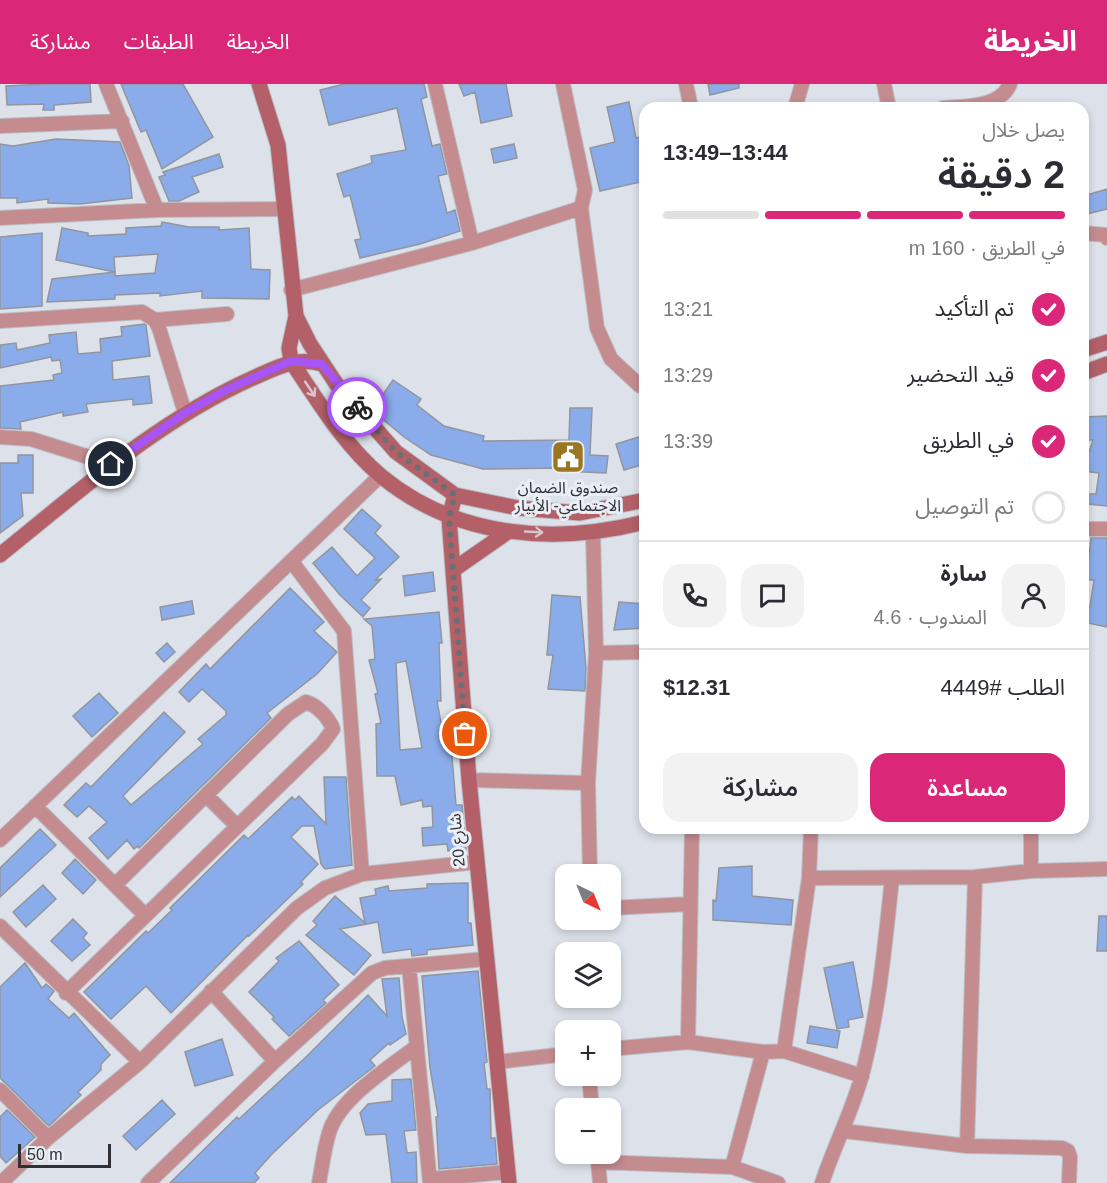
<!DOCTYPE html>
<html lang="ar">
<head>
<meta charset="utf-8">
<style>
	:root { --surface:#fff; --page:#f2f2f3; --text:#2b2b33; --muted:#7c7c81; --line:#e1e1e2; --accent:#db2777 }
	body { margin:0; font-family:Helvetica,"Noto Sans Arabic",sans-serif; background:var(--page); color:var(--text); direction:rtl; height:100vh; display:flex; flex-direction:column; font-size:22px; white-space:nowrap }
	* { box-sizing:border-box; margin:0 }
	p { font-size:20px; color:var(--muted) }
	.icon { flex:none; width:33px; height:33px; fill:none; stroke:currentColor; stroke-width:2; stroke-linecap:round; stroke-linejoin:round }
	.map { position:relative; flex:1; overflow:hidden; direction:ltr }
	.side { position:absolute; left:639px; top:18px; width:450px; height:732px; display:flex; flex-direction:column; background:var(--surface); border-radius:18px; box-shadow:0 3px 9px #0003; direction:rtl }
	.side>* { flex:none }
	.needle { width:39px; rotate:137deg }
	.fabs { position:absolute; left:555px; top:780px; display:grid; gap:12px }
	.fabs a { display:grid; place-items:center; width:66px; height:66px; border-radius:12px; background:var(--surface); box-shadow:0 3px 9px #0003; font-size:30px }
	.scale { position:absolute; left:18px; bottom:15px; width:93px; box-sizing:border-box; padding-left:6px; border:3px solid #2e3033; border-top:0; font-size:16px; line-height:21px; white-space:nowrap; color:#2e3033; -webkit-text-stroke:4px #eaeff7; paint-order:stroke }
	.pin { position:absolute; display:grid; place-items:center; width:51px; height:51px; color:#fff; margin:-26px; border:3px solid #fff; border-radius:50%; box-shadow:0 2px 6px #0007 }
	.courier { position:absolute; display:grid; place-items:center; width:60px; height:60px; margin:-30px; border:4px solid #a855f7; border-radius:50%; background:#fff; color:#222; box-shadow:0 2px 8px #0007 }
	.headline em { font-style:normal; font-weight:600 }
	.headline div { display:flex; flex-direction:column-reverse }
	.headline { display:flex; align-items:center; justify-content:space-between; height:102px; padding:0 24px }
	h1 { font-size:39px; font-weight:600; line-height:45px }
	.bar { display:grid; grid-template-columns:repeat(4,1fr); gap:9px 6px; align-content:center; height:72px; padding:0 24px }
	.bar i { height:8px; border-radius:4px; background:var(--line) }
	.bar .current { background:var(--accent) }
	.bar p { grid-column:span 4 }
	.line { display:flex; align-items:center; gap:15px; padding:0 24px; border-top:2px solid var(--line) }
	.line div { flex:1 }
	.round { display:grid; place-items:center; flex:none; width:63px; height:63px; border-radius:18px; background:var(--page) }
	ol { padding:0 24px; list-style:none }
	li { display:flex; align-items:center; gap:18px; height:66px }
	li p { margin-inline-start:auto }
	li .icon { padding:6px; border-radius:50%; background:var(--accent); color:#fff; stroke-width:4 }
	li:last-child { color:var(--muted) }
	li i { width:33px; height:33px; border:3px solid var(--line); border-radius:50% }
	.primary-button { display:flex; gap:12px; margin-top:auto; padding:12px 24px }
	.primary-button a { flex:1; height:69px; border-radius:18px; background:var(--accent); color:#fff; font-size:24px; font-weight:600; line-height:69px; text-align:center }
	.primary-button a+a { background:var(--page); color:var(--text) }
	header { display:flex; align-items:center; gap:36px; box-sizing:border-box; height:84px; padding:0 30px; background:var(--accent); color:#fff }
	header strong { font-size:28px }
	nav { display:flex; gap:33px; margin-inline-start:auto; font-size:21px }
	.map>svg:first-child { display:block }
	.building { fill:#8bacea; stroke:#91959d; stroke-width:1.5; fill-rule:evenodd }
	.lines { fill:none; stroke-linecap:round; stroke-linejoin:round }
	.street-casing { stroke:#babec5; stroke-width:16 }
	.secondary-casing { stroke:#babec5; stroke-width:17 }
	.street { stroke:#c58c90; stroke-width:14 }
	.secondary { stroke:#b36068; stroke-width:15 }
	.oneway { stroke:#dac4cc }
	.done { stroke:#6b6e73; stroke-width:6; stroke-dasharray:0 10.8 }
	.route { stroke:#a855f7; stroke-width:8 }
	.labels { text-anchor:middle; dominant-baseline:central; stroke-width:6; stroke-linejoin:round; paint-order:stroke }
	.poi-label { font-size:16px; fill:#2e3033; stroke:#eaeff7 }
	.street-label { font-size:16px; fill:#2e3033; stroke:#eaeff7 }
</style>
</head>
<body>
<header>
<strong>الخريطة</strong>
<nav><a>الخريطة</a><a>الطبقات</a><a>مشاركة</a></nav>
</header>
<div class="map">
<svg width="1107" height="1099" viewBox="0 0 1107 1099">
	<rect width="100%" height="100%" fill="#dde2ea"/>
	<path class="building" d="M44,0H90L91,18L54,21V26H43L44,20L7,21L6,2Z
		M121,0H183L213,53L162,85L146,46L141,48Z
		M344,0H424L427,13L421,15L432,62L440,60L447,90L438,92L447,129L455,126L460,147L420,160L360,174L355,156L361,155L350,111L344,113L337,90L372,79L371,72L406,66L397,24L329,41L320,6Z
		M459,0H506L512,32L481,39L475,8L464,12Z
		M708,0H739V4L710,11Z
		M629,18L636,54L642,52L645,65V97L600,107L590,64L615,58L607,23Z
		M56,55L120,58L129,82L132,114L80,120L48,119V115L17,119V114H0V60L13,62Z
		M514,60L517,74L494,79L491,65Z
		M219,70L223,83L192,93L199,108L179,117H169L159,93L165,91L163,88Z
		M1107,105V125L1083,131V112Z
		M162,138L189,143H219V146L249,144L251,185L270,186L269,215L202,214V207L160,212V209L115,211V215L47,218L52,195L115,188V192L155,189L158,170L114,173L115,188L56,176L62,144L88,149V152L126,150V144L161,142Z
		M42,149V222L0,225V153Z
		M144,240L146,241L150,272L112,277L113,296L149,292L152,319L133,321V315L86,320L88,328L63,332V328L20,338L21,345L0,344V302L54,296L53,291L62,289L60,276L52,277L51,273L0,284V261L16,259L17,266L50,259L49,251L76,248L78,270L101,268L100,255L122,252L121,243Z
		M393,296L421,315L417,321L444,342L484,352L483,357L569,356L570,324H592L590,371L608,372L606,389L561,387V384L483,385L431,371L404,353L372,326Z
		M1107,332V422L1088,420V410H1096L1099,389L1083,387L1093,356H1083V333Z
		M645,351V380L624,386L616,360Z
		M18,371H33V409H21L23,432L0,449V379H18Z
		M362,425L381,442L375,449L399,473L375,496L381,495L361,516L370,524L363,533L340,511L313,479L332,463L357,492L375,474L344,445Z
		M1091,454H1107V543L1083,538V529L1090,522L1094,496H1083V478L1088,482Z
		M433,488L435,507L405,512L403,492Z
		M290,504L324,538L314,547L337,568L317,590L267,629L271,634L139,764L138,762L134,765L127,756L108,775L89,754L107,738L89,722L77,733L64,721L86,699L91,703L164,628L185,648L123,712L131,721L203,660L198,655L226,631V627L202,605L189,618L179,608L206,580L210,585Z
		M552,511L580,513L586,584L585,607L548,605L553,571H547Z
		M192,517L194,530L162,536L160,523Z
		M619,518L645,520V544L614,546Z
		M439,528L442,559H439L441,617H437L445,661H451L456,721H462L466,766L448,767L447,760L423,762L422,744L433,743L432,722L423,723L422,716L401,721L395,692H377L376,640L381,639L375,610L378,609L369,576L375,575L372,542L364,535ZM406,577L422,664L400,666L396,579Z
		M167,559L175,568L164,578L156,569Z
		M99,609L118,629L92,653L73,632Z
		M324,693H346L352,781L325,785L321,780L314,742H302L291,753L318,780L301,798L303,800L249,852L248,851L171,929L146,902L111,935L84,908L146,847L148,849L172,826L170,824L244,751L248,755L292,713L295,716L299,712L326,740Z
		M40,745L56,761L0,813V784Z
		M75,775L96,796L83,810L62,789Z
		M752,782V812L793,816L791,841L713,836V816L716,817L719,784Z
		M468,799V839H471L473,861L427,866V870L412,872L411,865L383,869L378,838L340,845L371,871L354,891L306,851L317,841L313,837L335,812L365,839L360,814L376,811L375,805L388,802L389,807L427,804V800Z
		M43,801L56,815L26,843L13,828Z
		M1099,832H1107V867H1097Z
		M73,835L87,849L83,854L90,861L72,877L51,857Z
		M299,857L339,901L323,916L326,919L289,952L272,935L274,933L249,908L279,877L276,874Z
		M853,878L863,933L848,936L849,943L837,945L824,884Z
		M25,879L42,904L46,900L54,907L48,915L69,934L74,929L110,971L101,980V986L78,1008L81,1011L49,1042L0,994V903Z
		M478,887L487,978L484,979L487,1005H490L491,1054H495L497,1080L439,1085L436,1033L438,1032L430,984L422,892Z
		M399,894L402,933L406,950L390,961L389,959L370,976L375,982L318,1026L272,1070L255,1089L259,1094L254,1099H170L237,1033L239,1035L305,974L368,911L387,932L382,895Z
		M810,942L840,947L837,964L807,959Z
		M222,955L233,991L195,1002L185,968Z
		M411,995L416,1046L404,1047L407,1069L416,1068L417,1099H392L386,1050L366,1051L360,1029L368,1020L392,1017V996Z
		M162,1016L175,1030L136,1066L123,1052Z
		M7,1026L35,1053L6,1079L0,1072V1033Z"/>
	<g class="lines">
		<defs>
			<path id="street" d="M106,0L157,126
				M435,0L472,159
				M686,0L691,24
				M884,0L889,24
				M795,24L802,0
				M943,24C965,22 1000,24 1010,0
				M0,42L122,37
				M581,124L597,244L611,275L639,301L645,304
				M0,134L157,126L284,125
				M1083,149L1106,151L1107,154
				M291,206L472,159L581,124L585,106L563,0
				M155,236L227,230
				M0,237L142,228L155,236L159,244L185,329
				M0,353L31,355L111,380
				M1083,445H1107
				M593,449L596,569
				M292,478L344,547L362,790
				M469,696L588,699
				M206,711L237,742
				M35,722L145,831
				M0,756L380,392
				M1031,787V744
				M590,790L588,699L596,569L645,568
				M809,794L811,744
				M610,824L690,820
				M0,842L140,978
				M409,882L430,1099
				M211,907L275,977
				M66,909L322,660L333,645C329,634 317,621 306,618L288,630L115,801
				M688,958L692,744
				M610,965L688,958L763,968L784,967L809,794L975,793L1031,787L1107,785
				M784,967L862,992
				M497,978L566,970
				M589,992L592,1024
				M0,1006L48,1054
				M844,1047L967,1062L975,793
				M967,1062L1062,1064L1068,1067L1070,1073L1069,1099
				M597,1070L598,1078L732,1083L778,1099
				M598,1078L600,1099
				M732,1083L763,968
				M430,1095L507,1088
				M1,1099L48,1054L140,978L297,824L325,804L362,790L477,778
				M148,1099L275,977L372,889L385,884L486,875
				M319,1099C322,1083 324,1065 329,1049C339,1014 389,984 417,962
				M822,1099C834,1062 852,1028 862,991C879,926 885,861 892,794"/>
			<path id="secondary" d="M259,0L278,61L296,232L310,260L337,301L396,368L455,411L518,424L580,429L645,416
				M296,232L289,264L291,277C318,317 344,361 381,392C456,454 554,461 645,438
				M1083,266L1107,258
				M1083,289L1107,280
				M455,411L449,434L469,696L509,1099
				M0,471C81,406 157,337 253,294C276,284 296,272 322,280
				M453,486L509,447"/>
		</defs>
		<use href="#street" class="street-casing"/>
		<use href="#secondary" class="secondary-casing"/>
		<use href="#street" class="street"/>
		<use href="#secondary" class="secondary"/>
	</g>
	<defs><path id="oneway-shaft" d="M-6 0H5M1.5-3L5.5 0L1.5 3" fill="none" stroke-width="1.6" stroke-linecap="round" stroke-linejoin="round" transform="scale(1.5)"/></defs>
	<g class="oneway">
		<use href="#oneway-shaft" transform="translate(310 305) rotate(56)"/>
		<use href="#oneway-shaft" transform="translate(534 448) rotate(3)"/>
	</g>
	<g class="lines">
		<path class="done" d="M357,323L396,368L455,411L449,434L465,650"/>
		<path class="route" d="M111,380L185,329L226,306L291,277L322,280L357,323"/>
	</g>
	<defs>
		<symbol id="civic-square" viewBox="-11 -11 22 22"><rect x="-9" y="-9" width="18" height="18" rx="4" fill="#9b7621" stroke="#eaeff7"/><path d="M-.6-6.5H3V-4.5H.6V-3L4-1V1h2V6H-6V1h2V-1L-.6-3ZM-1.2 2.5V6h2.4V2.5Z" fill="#fff"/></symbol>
	</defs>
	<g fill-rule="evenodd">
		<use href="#civic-square" x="549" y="354" width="38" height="38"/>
	</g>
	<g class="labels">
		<g class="poi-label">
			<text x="568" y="403">صندوق الضمان<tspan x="568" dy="18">الاجتماعي- الأبيار</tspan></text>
		</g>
		<g class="street-label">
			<text transform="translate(457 756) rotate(-95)">شارع 20</text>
		</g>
	</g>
</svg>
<div class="fabs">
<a><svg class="needle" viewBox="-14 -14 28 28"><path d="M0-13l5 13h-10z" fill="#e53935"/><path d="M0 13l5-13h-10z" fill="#7c7c81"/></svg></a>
<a><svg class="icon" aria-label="layers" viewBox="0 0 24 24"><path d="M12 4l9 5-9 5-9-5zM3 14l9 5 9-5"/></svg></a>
<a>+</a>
<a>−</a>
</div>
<div class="scale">50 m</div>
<div class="pin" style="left:465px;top:650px;background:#ea580c"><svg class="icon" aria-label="bag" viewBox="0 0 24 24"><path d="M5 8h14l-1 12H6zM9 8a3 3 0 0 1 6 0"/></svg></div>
<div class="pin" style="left:111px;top:380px;background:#1f2937"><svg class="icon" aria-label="home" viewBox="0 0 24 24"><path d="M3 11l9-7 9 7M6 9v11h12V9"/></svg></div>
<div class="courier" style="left:357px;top:323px"><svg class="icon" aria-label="bike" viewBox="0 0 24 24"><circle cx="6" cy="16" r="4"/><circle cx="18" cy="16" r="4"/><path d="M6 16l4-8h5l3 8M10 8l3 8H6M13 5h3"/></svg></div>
<section class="side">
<div class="headline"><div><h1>2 دقيقة</h1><p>يصل خلال</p></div><em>13:44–13:49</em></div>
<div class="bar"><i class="current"></i><i class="current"></i><i class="current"></i><i></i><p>في الطريق · 160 m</p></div>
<ol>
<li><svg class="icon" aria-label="check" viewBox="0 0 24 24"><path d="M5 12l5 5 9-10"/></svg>تم التأكيد<p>13:21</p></li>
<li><svg class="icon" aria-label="check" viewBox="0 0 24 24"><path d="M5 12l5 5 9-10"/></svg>قيد التحضير<p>13:29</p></li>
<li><svg class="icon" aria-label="check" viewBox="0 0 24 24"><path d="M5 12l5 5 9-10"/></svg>في الطريق<p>13:39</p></li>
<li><i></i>تم التوصيل</li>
</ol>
<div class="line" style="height:108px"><a class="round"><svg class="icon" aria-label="person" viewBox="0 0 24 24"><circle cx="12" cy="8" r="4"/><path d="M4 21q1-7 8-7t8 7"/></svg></a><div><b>سارة</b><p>المندوب · 4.6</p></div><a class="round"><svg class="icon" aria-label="chat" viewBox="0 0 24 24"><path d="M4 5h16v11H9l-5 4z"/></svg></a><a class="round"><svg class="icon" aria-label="phone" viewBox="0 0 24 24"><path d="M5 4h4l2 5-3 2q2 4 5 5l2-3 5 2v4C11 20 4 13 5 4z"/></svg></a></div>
<div class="line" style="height:78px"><div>الطلب #4449</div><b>$12.31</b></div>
<div class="primary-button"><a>مساعدة</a><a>مشاركة</a></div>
</section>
</div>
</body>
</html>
